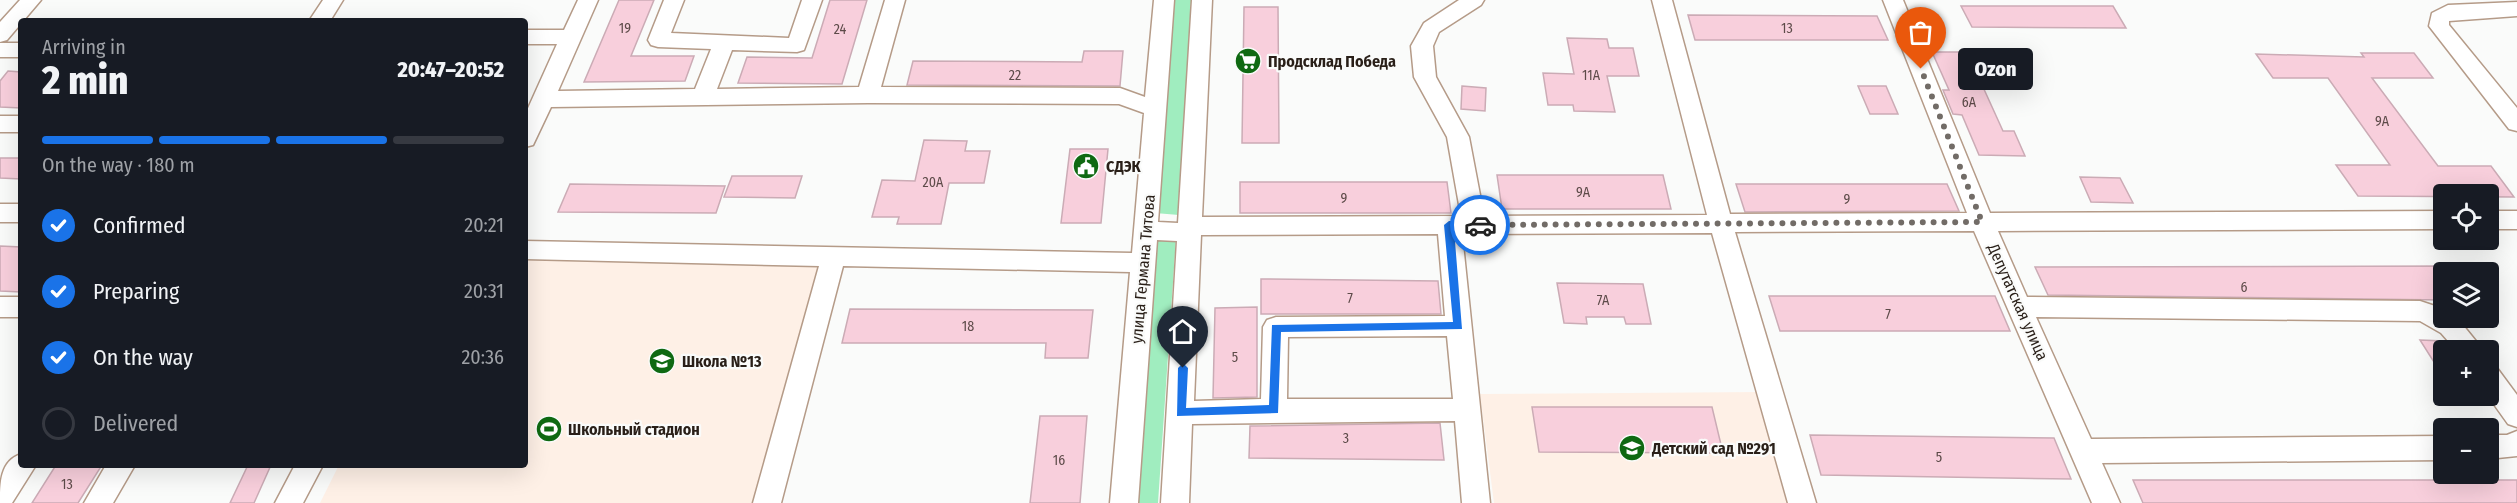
<!DOCTYPE html>
<html lang="en">
<head>
<meta charset="utf-8">
<style>
	:root { --surface:#171b24; --page:#242831; --text:#f1f3f6; --muted:#9ea1a6; --line:#363941; --accent:#1a73e8 }
	body { margin:0; font-family:"Fira Sans Condensed",sans-serif; background:var(--page); color:var(--text); height:100vh; display:flex; flex-direction:column; font-size:22px; white-space:nowrap }
	* { box-sizing:border-box; margin:0 }
	p { font-size:20px; color:var(--muted) }
	.icon { flex:none; width:33px; height:33px; fill:none; stroke:currentColor; stroke-width:2; stroke-linecap:round; stroke-linejoin:round }
	.map { position:relative; flex:1; overflow:hidden }
	.drawer { position:absolute; left:18px; top:18px; width:510px; height:450px; display:flex; flex-direction:column; background:var(--surface); border-radius:6px; box-shadow:0 6px 24px #0002 }
	.drawer>* { flex:none }
	.tools { position:absolute; left:2433px; top:184px; display:grid; gap:12px }
	.tools a { display:grid; place-items:center; width:66px; height:66px; border-radius:6px; background:var(--surface); box-shadow:0 6px 24px #0002; font-size:30px }
	.pin { position:absolute; display:grid; place-items:center; width:51px; height:51px; color:#fff; margin:-62px -26px; border-radius:50% 50% 50% 0; rotate:-45deg; box-shadow:0 0 6px #0007 }
	.pin .icon { rotate:45deg }
	.courier { position:absolute; display:grid; place-items:center; width:60px; height:60px; margin:-30px; border:4px solid #1a73e8; border-radius:50%; background:#fff; color:#222; box-shadow:0 2px 8px #0007 }
	.bubble { position:absolute; height:42px; border-radius:6px; background:var(--surface); box-shadow:0 6px 24px #0002; font-size:20px; font-weight:800; line-height:42px; text-align:center }
	.headline em { font-style:normal; font-weight:800 }
	.headline div { display:flex; flex-direction:column-reverse }
	.headline { display:flex; align-items:center; justify-content:space-between; height:102px; padding:0 24px }
	h1 { font-size:39px; font-weight:800; line-height:45px }
	.bar { display:grid; grid-template-columns:repeat(4,1fr); gap:9px 6px; align-content:center; height:72px; padding:0 24px }
	.bar i { height:8px; border-radius:4px; background:var(--line) }
	.bar .on { background:var(--accent) }
	.bar p { grid-column:span 4 }
	ol { padding:0 24px; list-style:none }
	li { display:flex; align-items:center; gap:18px; height:66px }
	li p { margin-inline-start:auto }
	li .icon { padding:6px; border-radius:50%; background:var(--accent); color:#fff; stroke-width:4 }
	li:last-child { color:var(--muted) }
	li i { width:33px; height:33px; border:3px solid var(--line); border-radius:50% }
	.map>svg:first-child { display:block }
	.built { fill:#fef0e6 }
	.green { fill:#a0edbf }
	.building { fill:#f8cfdc; stroke:#cbabb5; stroke-width:1.5 }
	.lines { fill:none; stroke-linecap:round; stroke-linejoin:round }
	.minor-casing { stroke:#b59b88; stroke-width:3 }
	.minor { fill:#fff; fill-rule:evenodd }
	.route { fill:#1a73e8 }
	.done { stroke:#726c67; stroke-width:6; stroke-dasharray:0 10.8 }
	.labels { text-anchor:middle; dominant-baseline:central; stroke-width:4.5; stroke-linejoin:round; paint-order:stroke }
	.number-label { font-size:14px; fill:#5d4b49 }
	.poi-label { font-size:16px; font-weight:bold; fill:#291f18; stroke:#fafbfa; text-anchor:start }
	.street-label { font-size:16px; fill:#291f18; stroke:#fafbfa }
</style>
</head>
<body>
<div class="map">
<svg width="2517" height="503" viewBox="0 0 2517 503">
	<rect width="100%" height="100%" fill="#fafbfa"/>
	<path class="built" d="M525,254L829,256L758,503H320L339,465H525Z
		M1761,392L1793,503H1494L1480,394Z"/>
	<path class="green" d="M1170,0H1191L1179,215L1155,213Z
		M1153,237L1176,238L1158,503H1134Z"/>
	<path class="building" d="M619,0H654L631,56H694L685,81L584,82Z
		M830,0H867L842,84L738,83L747,57L812,58Z
		M1961,6H2113L2126,28L1972,27Z
		M1244,7H1278L1279,143H1242Z
		M1688,15L1877,16L1888,40H1695Z
		M1567,38L1607,39L1609,48H1633L1639,76H1607L1615,112L1574,111L1573,105H1548L1543,73L1574,74Z
		M1084,51H1123L1120,86L907,85L913,61L1082,62Z
		M1932,52H1979L1990,76H1978L2003,131H2014L2025,156L1979,155L1962,115L1953,114L1943,90H1949Z
		M2361,53H2414L2433,78H2372L2438,166H2491L2514,197L2358,196L2336,165H2390L2328,78H2273L2256,54L2364,57Z
		M8,71L21,72V108L0,107V81Z
		M1462,86L1486,88L1485,111L1461,109Z
		M1858,86H1886L1898,114H1870Z
		M924,140L967,141L965,151H990L984,183H949L941,224H897L899,217H872L882,180L915,181Z
		M1070,149H1108L1101,223H1061Z
		M0,158H21V179L0,178Z
		M1497,175H1663L1671,209H1502Z
		M732,176H802L795,198L724,197Z
		M2080,177L2120,178L2133,203L2091,202Z
		M1240,182H1447L1451,213H1240Z
		M570,184L725,186L716,213L558,212Z
		M1736,184H1947L1959,211L1745,212Z
		M0,246L21,247V292L0,291Z
		M2444,266V300L2048,295L2035,267Z
		M1261,279L1438,281L1441,314H1261Z
		M1557,283L1643,284L1651,324H1626L1624,317H1586L1587,324L1564,323Z
		M1769,296H1995L2010,331H1780Z
		M1257,307V397L1213,398L1215,308Z
		M850,309L1093,310L1088,358H1045L1046,343H842Z
		M2420,340L2444,341V378Z
		M1532,407H1712L1723,453L1539,452Z
		M1040,416H1087L1080,503H1030Z
		M1440,423L1444,460L1249,458L1250,426Z
		M1810,435L2054,438L2071,479L1821,475Z
		M56,465H102L78,503H32Z
		M248,465H271L254,503H230Z
		M2133,480H2517V503H2143Z"/>
	<g class="lines">
		<defs>
			<path id="minor" d="M20,0H41L7,40L0,42V22Z
				M323,0H343L330,21H309Z
				M578,0H598L558,91L695,89L711,49L658,47L651,45L648,40L664,0H684L671,33L789,38L802,0H822L804,50L797,52L732,50L717,89L859,87L885,0H905L881,87L1120,88L1145,97L1154,0H1174L1158,222L1178,223L1192,0H1212L1202,217L1461,216L1447,137L1414,77L1411,46L1424,23L1459,0H1484L1481,5L1439,32L1433,46L1436,77L1469,137L1484,216L1707,215L1652,0H1672L1730,214L1967,213L1883,0H1903L1990,213L2444,211V229L1998,231L2027,297L2420,301L2444,309V318L2458,319L2484,351H2457L2441,333L2420,321L2036,317L2091,439L2444,436V460L2102,463L2120,503H2092L1974,231L1735,232L1816,503H1788L1712,233L1462,234L1490,503H1462L1455,421L1192,424L1189,503H1161L1177,241L1157,240L1138,503H1110L1130,272L843,266L781,503H753L819,266L525,259V241L1132,253L1144,113L1119,104L868,103L551,107L533,145L525,147V115L557,44H525V30H564ZM1438,234L1445,316L1276,317L1267,320L1263,327L1261,399L1194,401L1201,235ZM1447,336L1453,399H1287L1288,337Z
				M2517,2V16L2449,21V25L2517,108V131L2509,129L2429,26L2432,13L2448,5Z
				M0,43H21V57H0Z
				M0,116H21V132H0Z
				M0,204H21V222H0Z
				M2488,211H2517V229H2488Z
				M0,297H21V317H0Z
				M2488,365L2497,368L2517,395V427L2508,424L2488,396Z
				M2517,431V456L2488,459V435H2507Z
				M21,454V465H36L12,503H0C0,483 0,461 21,454Z
				M106,465H135L113,503H84Z
				M295,465H323L303,503H275Z"/>
		</defs>
		<use href="#minor" class="minor-casing"/>
		<use href="#minor" class="minor"/>
	</g>
	<path class="route" d="M1449,221H1480L1485,225L1480,229H1454L1462,329L1281,332L1278,413L1177,416L1178,368L1183,363L1188,368L1186,408L1269,405L1272,325L1453,322L1444,225Z"/>
	<g class="lines">
		<path class="done" d="M1480,225L1982,222L1921,69"/>
	</g>
	<defs>
		<symbol id="supermarket-disc" viewBox="-11 -11 22 22"><circle r="9.5" fill="#0f6912" stroke="#fafbfa"/><path d="M-6-5.5h2.5l.6 2H6L4.5 2H-2.5L-4.4-4H-6ZM-1.5 3.2a1.3 1.3 0 1 0 .1 0ZM3 3.2a1.3 1.3 0 1 0 .1 0Z" fill="#fff"/></symbol>
		<symbol id="civic-disc" viewBox="-11 -11 22 22"><circle r="9.5" fill="#0f6912" stroke="#fafbfa"/><path d="M-.6-6.5H3V-4.5H.6V-3L4-1V1h2V6H-6V1h2V-1L-.6-3ZM-1.2 2.5V6h2.4V2.5Z" fill="#fff"/></symbol>
		<symbol id="school-disc" viewBox="-11 -11 22 22"><circle r="9.5" fill="#0f6912" stroke="#fafbfa"/><path d="M0-5L7-2L0 1L-7-2ZM-4 1L0 2.5L4 1V4Q0 6-4 4Z" fill="#fff"/></symbol>
		<symbol id="stadium-disc" viewBox="-11 -11 22 22"><circle r="9.5" fill="#0f6912" stroke="#fafbfa"/><path d="M0-5a6.5 5 0 1 0 0 10a6.5 5 0 1 0 0-10ZM-3.5-1.8h7v3.6h-7Z" fill="#fff"/></symbol>
	</defs>
	<g fill-rule="evenodd">
		<use href="#supermarket-disc" x="1233" y="46" width="30" height="30"/>
		<use href="#civic-disc" x="1071" y="151" width="30" height="30"/>
		<use href="#school-disc" x="647" y="346" width="30" height="30"/>
		<use href="#stadium-disc" x="534" y="414" width="30" height="30"/>
		<use href="#school-disc" x="1617" y="433" width="30" height="30"/>
	</g>
	<g class="labels">
		<g class="number-label">
			<text x="625" y="28">19</text>
			<text x="1787" y="28">13</text>
			<text x="840" y="29">24</text>
			<text x="1015" y="75">22</text>
			<text x="1591" y="75">11А</text>
			<text x="1969" y="102">6А</text>
			<text x="2382" y="121">9А</text>
			<text x="933" y="182">20А</text>
			<text x="1583" y="192">9А</text>
			<text x="1344" y="198">9</text>
			<text x="1847" y="199">9</text>
			<text x="2244" y="287">6</text>
			<text x="1350" y="298">7</text>
			<text x="1603" y="300">7А</text>
			<text x="1888" y="314">7</text>
			<text x="968" y="326">18</text>
			<text x="1235" y="357">5</text>
			<text x="1346" y="438">3</text>
			<text x="1939" y="457">5</text>
			<text x="1059" y="460">16</text>
			<text x="67" y="484">13</text>
		</g>
		<g class="poi-label">
			<text x="1268" y="61">Продсклад Победа</text>
			<text x="1106" y="166">СДЭК</text>
			<text x="682" y="361">Школа №13</text>
			<text x="568" y="429">Школьный стадион</text>
			<text x="1652" y="448">Детский сад №291</text>
		</g>
		<g class="street-label">
			<text transform="translate(1143 269) rotate(-85)">улица Германа Титова</text>
			<text transform="translate(2018 302) rotate(66)">Депутатская улица</text>
		</g>
	</g>
</svg>
<div class="tools">
<a><svg class="icon" aria-label="locate" viewBox="0 0 24 24"><circle cx="12" cy="12" r="6"/><path d="M12 2v4M12 18v4M2 12h4M18 12h4"/></svg></a>
<a><svg class="icon" aria-label="layers" viewBox="0 0 24 24"><path d="M12 4l9 5-9 5-9-5zM3 14l9 5 9-5"/></svg></a>
<a>+</a>
<a>−</a>
</div>
<div class="pin" style="left:1921px;top:69px;background:#ea580c"><svg class="icon" aria-label="bag" viewBox="0 0 24 24"><path d="M5 8h14l-1 12H6zM9 8a3 3 0 0 1 6 0"/></svg></div>
<div class="pin" style="left:1183px;top:368px;background:#1f2937"><svg class="icon" aria-label="home" viewBox="0 0 24 24"><path d="M3 11l9-7 9 7M6 9v11h12V9"/></svg></div>
<div class="courier" style="left:1480px;top:225px"><svg class="icon" aria-label="car" viewBox="0 0 24 24"><path d="M5 17H2v-5l4-1 3-4h7l3 4 3 1v5h-3M9 17h6M6 11h13"/><circle cx="7" cy="17" r="2"/><circle cx="17" cy="17" r="2"/></svg></div>
<div class="bubble" style="left:1958px;top:48px;width:75px">Ozon</div>
<section class="drawer">
<div class="headline"><div><h1>2 min</h1><p>Arriving in</p></div><em>20:47–20:52</em></div>
<div class="bar"><i class="on"></i><i class="on"></i><i class="on"></i><i></i><p>On the way · 180 m</p></div>
<ol>
<li><svg class="icon" aria-label="check" viewBox="0 0 24 24"><path d="M5 12l5 5 9-10"/></svg>Confirmed<p>20:21</p></li>
<li><svg class="icon" aria-label="check" viewBox="0 0 24 24"><path d="M5 12l5 5 9-10"/></svg>Preparing<p>20:31</p></li>
<li><svg class="icon" aria-label="check" viewBox="0 0 24 24"><path d="M5 12l5 5 9-10"/></svg>On the way<p>20:36</p></li>
<li><i></i>Delivered</li>
</ol>
</section>
</div>
</body>
</html>
